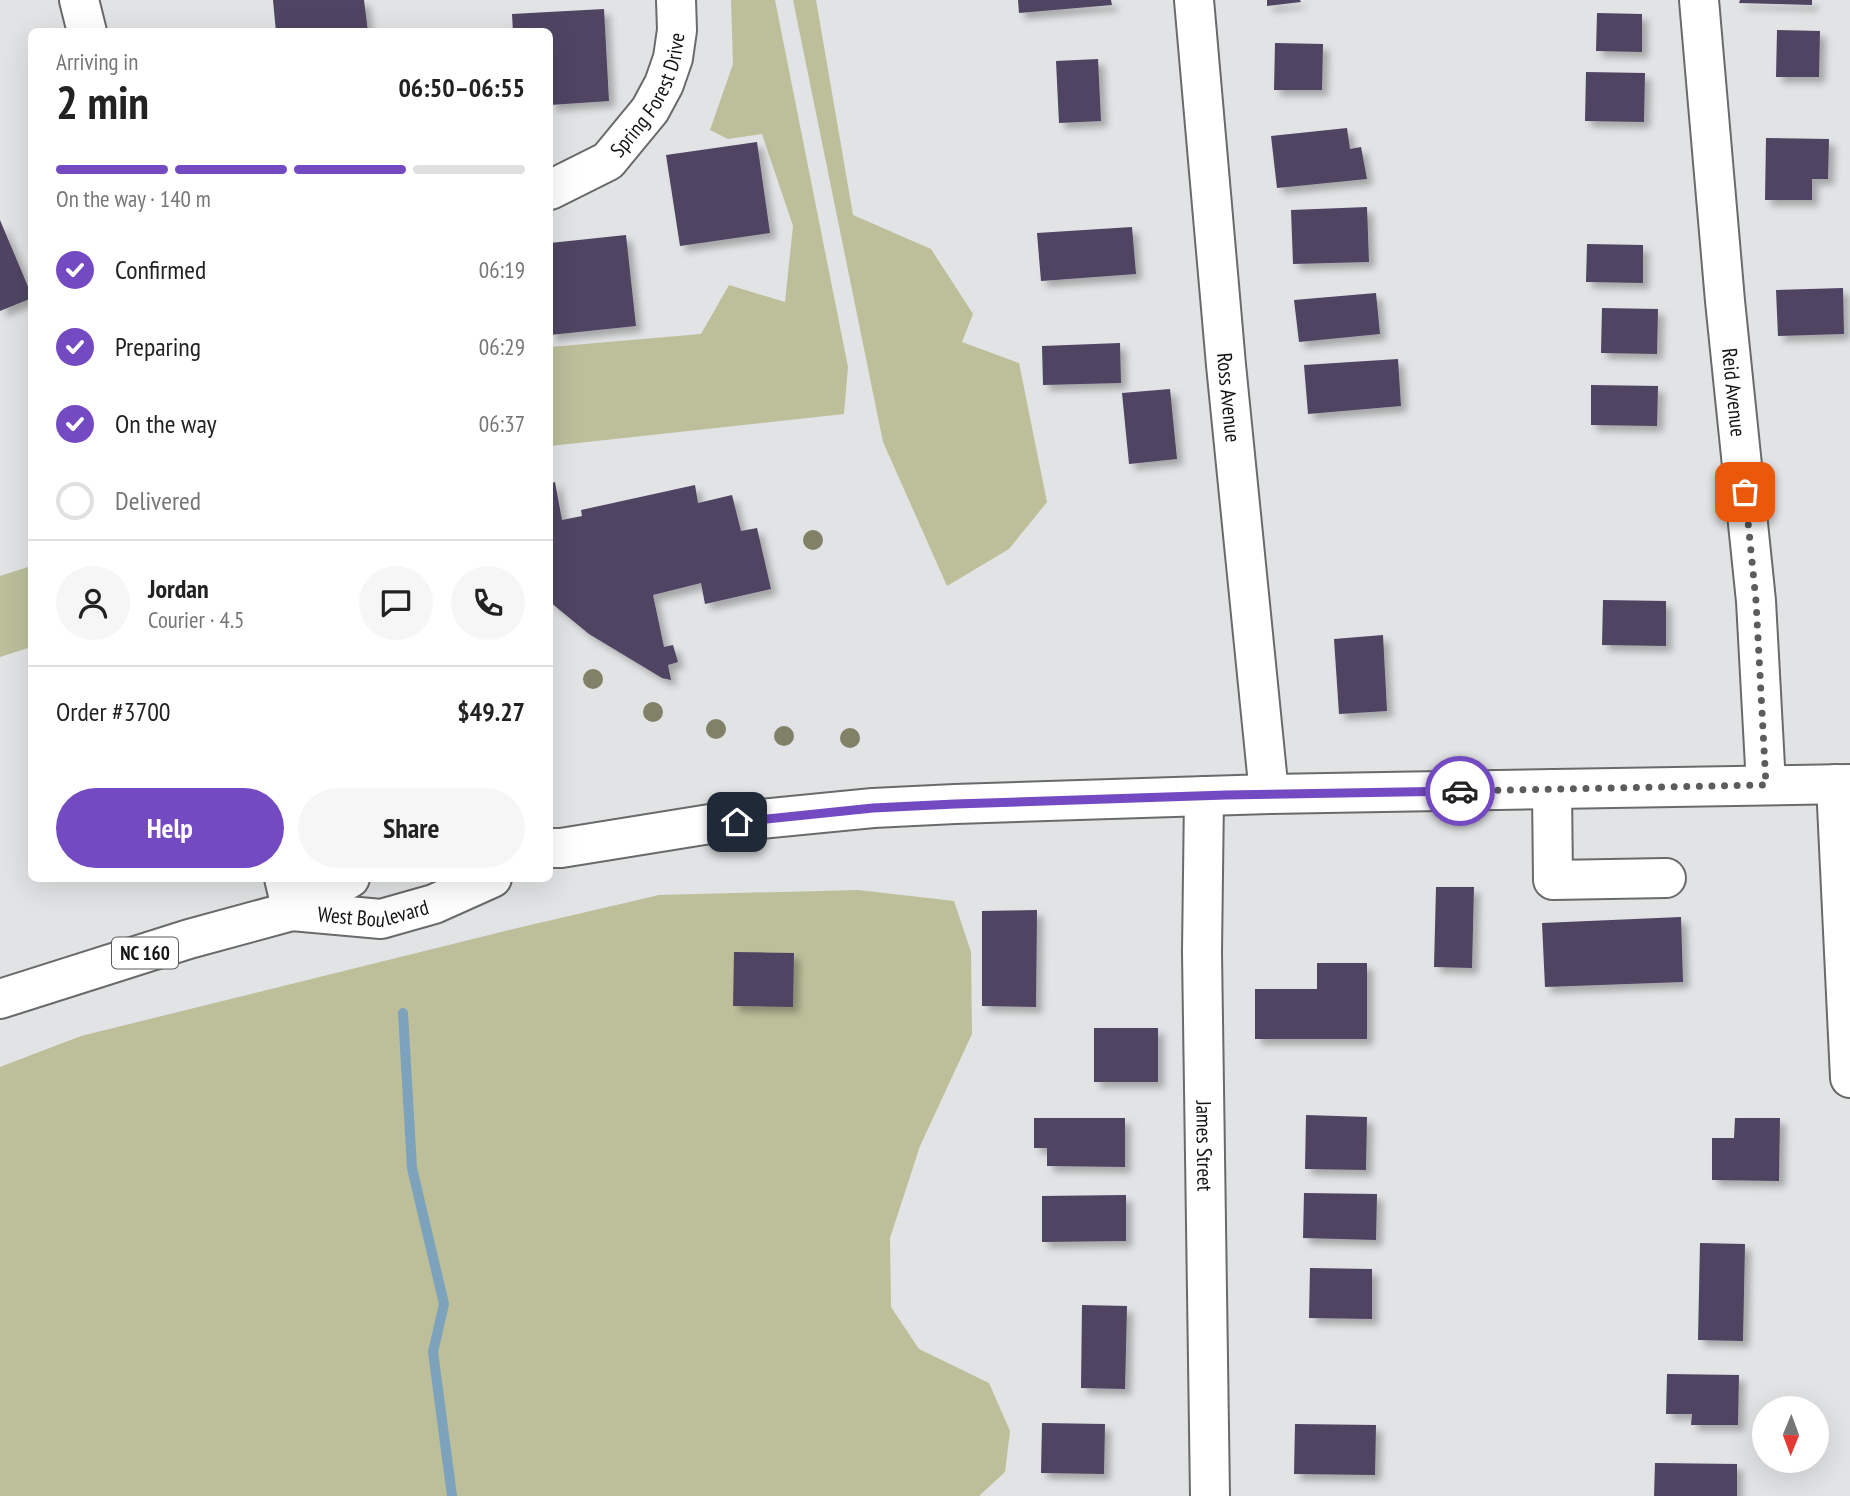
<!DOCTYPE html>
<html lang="en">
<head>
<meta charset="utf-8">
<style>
	:root { --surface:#fff; --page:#f6f6f6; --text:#222; --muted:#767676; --line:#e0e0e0; --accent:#744ac3 }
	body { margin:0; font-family:"PT Sans Narrow",sans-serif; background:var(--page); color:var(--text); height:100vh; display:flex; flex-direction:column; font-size:26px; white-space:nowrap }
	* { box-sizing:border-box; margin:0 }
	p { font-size:23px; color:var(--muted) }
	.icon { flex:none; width:38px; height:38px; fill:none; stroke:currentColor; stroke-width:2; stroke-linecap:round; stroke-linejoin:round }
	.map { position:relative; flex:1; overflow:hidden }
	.sheet { position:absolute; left:28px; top:28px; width:525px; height:854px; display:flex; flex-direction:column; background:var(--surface); border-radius:10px; box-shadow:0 7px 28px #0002 }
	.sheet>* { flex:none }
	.needle { width:46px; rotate:181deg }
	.controls { position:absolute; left:1752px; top:1396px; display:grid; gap:14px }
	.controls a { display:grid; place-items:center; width:77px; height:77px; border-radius:50%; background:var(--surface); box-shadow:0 7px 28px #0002; font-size:35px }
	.pin { position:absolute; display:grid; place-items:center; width:60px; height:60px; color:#fff; margin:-30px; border-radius:14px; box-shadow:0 4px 10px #0006 }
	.courier { position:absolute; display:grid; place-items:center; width:70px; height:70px; margin:-35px; border:5px solid #744ac3; border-radius:50%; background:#fff; color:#222; box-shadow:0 2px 9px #0007 }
	.head em { font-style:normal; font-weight:800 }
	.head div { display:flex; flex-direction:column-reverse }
	.head { display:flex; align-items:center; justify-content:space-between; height:119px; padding:0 28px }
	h1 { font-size:46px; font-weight:800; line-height:52px }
	.bar { display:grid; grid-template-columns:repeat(4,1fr); gap:10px 7px; align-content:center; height:84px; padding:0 28px }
	.bar i { height:9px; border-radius:5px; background:var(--line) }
	.bar .on { background:var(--accent) }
	.bar p { grid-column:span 4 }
	.line { display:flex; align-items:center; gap:18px; padding:0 28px; border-top:2px solid var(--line) }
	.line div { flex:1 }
	.round { display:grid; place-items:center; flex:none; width:74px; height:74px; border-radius:37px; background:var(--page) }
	ol { padding:0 28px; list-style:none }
	li { display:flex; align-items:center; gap:21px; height:77px }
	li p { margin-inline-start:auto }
	li .icon { padding:7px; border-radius:50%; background:var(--accent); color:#fff; stroke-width:4 }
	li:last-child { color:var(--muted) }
	li i { width:38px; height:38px; border:4px solid var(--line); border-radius:50% }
	.primary-button { display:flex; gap:14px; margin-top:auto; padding:14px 28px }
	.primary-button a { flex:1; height:80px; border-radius:42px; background:var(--accent); color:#fff; font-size:28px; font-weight:800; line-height:80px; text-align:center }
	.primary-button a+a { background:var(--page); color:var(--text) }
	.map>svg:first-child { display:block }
	.green { fill:#bcbf9a }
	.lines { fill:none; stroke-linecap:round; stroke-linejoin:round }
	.stream { stroke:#7da2bb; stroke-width:10 }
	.building { fill:#504464; filter:url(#shadow) }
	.minor-casing { stroke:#696a6a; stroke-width:42 }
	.major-casing { stroke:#696a6a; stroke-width:42 }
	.minor { stroke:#fff; stroke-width:38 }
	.major { stroke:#fff; stroke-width:38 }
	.tree { fill:#808167 }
	.done { stroke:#5c5c5d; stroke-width:7; stroke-dasharray:0 12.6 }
	.route { stroke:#744ac3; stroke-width:9 }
	.labels { text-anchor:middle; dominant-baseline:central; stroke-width:7; stroke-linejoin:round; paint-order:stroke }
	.shield { fill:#fff; stroke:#5a5a5a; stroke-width:2 }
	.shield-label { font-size:19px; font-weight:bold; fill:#141414 }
	.street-label { font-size:21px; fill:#141414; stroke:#fff }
</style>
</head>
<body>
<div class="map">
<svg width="1850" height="1496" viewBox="0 0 1850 1496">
	<defs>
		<filter id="shadow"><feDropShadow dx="6" dy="6" stdDeviation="3.5" flood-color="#0004"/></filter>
	</defs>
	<rect width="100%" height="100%" fill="#e2e3e4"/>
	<path class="green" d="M731,0H775L848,367L844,414L550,446V347L701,334L729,285L785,302L793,226L762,134L728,139L710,130L733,64Z
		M793,0H816L853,215L931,249L973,314L962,342L1019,363L1047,502L1009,549L947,586L883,442Z
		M31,566V647L0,657V576Z
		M858,890L954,901L971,952L972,1034L920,1146L890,1238L891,1307L919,1349L989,1383L1010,1431L1005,1472L979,1496H0V1067L81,1036L505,931L659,895Z"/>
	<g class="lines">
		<path class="stream" d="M403,1013L412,1168L444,1304L433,1352L452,1496"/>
	</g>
	<path class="building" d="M273,0H364L368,32H276Z
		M1018,0H1111L1112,5L1019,13Z
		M1267,0H1300L1301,2L1267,6Z
		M1740,0H1812V5L1739,3Z
		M604,9L609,101L550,105V32H513L512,14Z
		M1597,13L1642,14V52L1596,51Z
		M1777,30L1820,31L1819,77H1776Z
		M1275,43L1323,44L1322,90H1274Z
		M1098,59L1101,121L1059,123L1056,61Z
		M1586,72L1645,73L1644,122L1585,121Z
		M1347,128L1350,149L1361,147L1367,179L1277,188L1271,136Z
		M1766,138L1829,139L1828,179H1812V200H1765Z
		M757,142L770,233L680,246L666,155Z
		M1367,207L1369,262L1293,264L1291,210Z
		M0,220L32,296V298L0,311Z
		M1132,227L1136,274L1041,281L1037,233Z
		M626,235L636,326L550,335V243Z
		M1587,244L1643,245V283L1586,282Z
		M1843,288L1844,334L1778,336L1776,290Z
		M1376,293L1380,334L1299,342L1294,300Z
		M1602,308L1658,309L1657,354L1601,353Z
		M1120,343L1121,383L1043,385L1042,346Z
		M1398,359L1401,406L1308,414L1304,365Z
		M1591,385L1658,386L1657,426L1591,425Z
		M1170,389L1177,459L1129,464L1122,393Z
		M555,482L562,520L582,516L581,510L695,485L698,503L732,495L741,531L757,528L771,589L705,604L701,583L653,595L664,647L673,645L678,662L668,665L671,680L662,678L589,634L550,602V484Z
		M1603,600L1666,601V646L1602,645Z
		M1383,635L1387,711L1339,714L1334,639Z
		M1436,887H1474L1472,968L1434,967Z
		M1037,910L1036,1007L982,1006V911Z
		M1681,917L1683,982L1545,987L1542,923Z
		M734,952L794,953L793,1007L733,1006Z
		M1317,963H1367V1039H1255V989H1317Z
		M1094,1028H1158V1082H1094Z
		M1306,1115L1367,1117L1366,1170L1305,1169Z
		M1034,1118H1125V1167L1047,1166V1148H1034Z
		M1735,1118H1780L1779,1181L1712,1180V1138H1734Z
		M1304,1193L1377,1194L1376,1240L1303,1238Z
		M1126,1195V1241L1042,1242V1196Z
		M1700,1243L1745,1244L1743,1341L1698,1340Z
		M1310,1268L1372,1269V1319L1309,1318Z
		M1082,1305L1127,1306L1125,1389L1081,1388Z
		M1667,1374L1739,1375L1738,1425H1691L1692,1414H1666Z
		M1042,1423L1105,1424L1104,1474L1041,1473Z
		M1295,1424L1376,1425L1375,1475L1294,1474Z
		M1655,1463L1737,1464V1496H1654Z"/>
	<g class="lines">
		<defs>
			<g id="minor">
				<path d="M79,0L87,32"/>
				<path id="s1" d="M1194,0L1226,365L1269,794"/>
				<path id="s2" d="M1699,0L1725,301L1756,601L1766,785"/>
				<path id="s3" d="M550,190L608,161L650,110L664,84L673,58L677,30L676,0"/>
				<path d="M1836,784L1850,1078"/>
				<path d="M1552,789L1553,880L1666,878"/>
				<path id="s4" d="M1204,796L1202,952L1210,1496"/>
				<path d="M284,878L292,911"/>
			</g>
			<g id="major">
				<path d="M550,848H561L710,824L873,808L955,804L1269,794L1850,784"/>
				<path id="s5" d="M292,911L381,919L434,904L492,878"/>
				<path d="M0,999L189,939L292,911L350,878"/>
			</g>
		</defs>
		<use href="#minor" class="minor-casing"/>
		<use href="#major" class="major-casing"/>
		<use href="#minor" class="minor"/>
		<use href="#major" class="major"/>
	</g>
	<g class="tree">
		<circle cx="813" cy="540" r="10"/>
		<circle cx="593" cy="679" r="10"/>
		<circle cx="653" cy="712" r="10"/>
		<circle cx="716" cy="729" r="10"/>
		<circle cx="784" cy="736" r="10"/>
		<circle cx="850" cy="738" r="10"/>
	</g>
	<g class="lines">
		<path class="done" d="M1460,791L1766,785L1756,601L1745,492"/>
		<path class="route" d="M737,822L873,808L955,804L1226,795L1460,791"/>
	</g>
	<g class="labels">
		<rect class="shield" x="112" y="937.5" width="66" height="31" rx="5"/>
		<g class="shield-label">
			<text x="145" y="953">NC 160</text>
		</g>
		<g class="street-label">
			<text stroke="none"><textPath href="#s3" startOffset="144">Spring Forest Drive</textPath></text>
			<text stroke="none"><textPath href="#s2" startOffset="394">Reid Avenue</textPath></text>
			<text stroke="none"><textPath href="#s1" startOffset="399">Ross Avenue</textPath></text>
			<text stroke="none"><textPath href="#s5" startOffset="82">West Boulevard</textPath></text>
			<text stroke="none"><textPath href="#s4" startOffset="350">James Street</textPath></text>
		</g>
	</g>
</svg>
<div class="controls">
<a><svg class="needle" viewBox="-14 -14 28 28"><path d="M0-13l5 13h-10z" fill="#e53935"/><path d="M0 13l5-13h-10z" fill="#767676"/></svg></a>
</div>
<div class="pin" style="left:1745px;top:492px;background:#ea580c"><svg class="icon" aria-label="bag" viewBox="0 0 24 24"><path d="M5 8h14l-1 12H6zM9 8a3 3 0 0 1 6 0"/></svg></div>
<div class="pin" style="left:737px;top:822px;background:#1f2937"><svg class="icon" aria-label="home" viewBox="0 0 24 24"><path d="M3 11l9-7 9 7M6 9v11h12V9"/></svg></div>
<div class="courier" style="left:1460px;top:791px"><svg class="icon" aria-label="car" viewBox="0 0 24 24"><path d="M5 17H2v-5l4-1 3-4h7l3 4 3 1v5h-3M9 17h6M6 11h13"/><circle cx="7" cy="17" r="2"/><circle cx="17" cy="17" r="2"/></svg></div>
<section class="sheet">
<div class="head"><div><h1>2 min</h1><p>Arriving in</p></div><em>06:50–06:55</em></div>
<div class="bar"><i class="on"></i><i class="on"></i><i class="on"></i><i></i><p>On the way · 140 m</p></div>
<ol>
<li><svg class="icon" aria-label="check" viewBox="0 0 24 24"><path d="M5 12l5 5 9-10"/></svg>Confirmed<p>06:19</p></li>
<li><svg class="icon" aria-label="check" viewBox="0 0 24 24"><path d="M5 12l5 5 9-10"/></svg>Preparing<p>06:29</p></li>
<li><svg class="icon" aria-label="check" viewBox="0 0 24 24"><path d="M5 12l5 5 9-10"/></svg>On the way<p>06:37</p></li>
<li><i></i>Delivered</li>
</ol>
<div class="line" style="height:126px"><a class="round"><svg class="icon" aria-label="person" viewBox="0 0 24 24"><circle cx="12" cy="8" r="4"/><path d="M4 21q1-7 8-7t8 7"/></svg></a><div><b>Jordan</b><p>Courier · 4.5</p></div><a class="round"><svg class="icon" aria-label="chat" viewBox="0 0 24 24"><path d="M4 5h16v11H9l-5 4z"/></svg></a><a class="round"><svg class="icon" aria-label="phone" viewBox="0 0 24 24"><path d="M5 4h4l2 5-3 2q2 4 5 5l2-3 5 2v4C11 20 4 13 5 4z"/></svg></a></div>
<div class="line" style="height:91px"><div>Order #3700</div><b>$49.27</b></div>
<div class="primary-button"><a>Help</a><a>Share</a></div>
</section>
</div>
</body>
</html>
